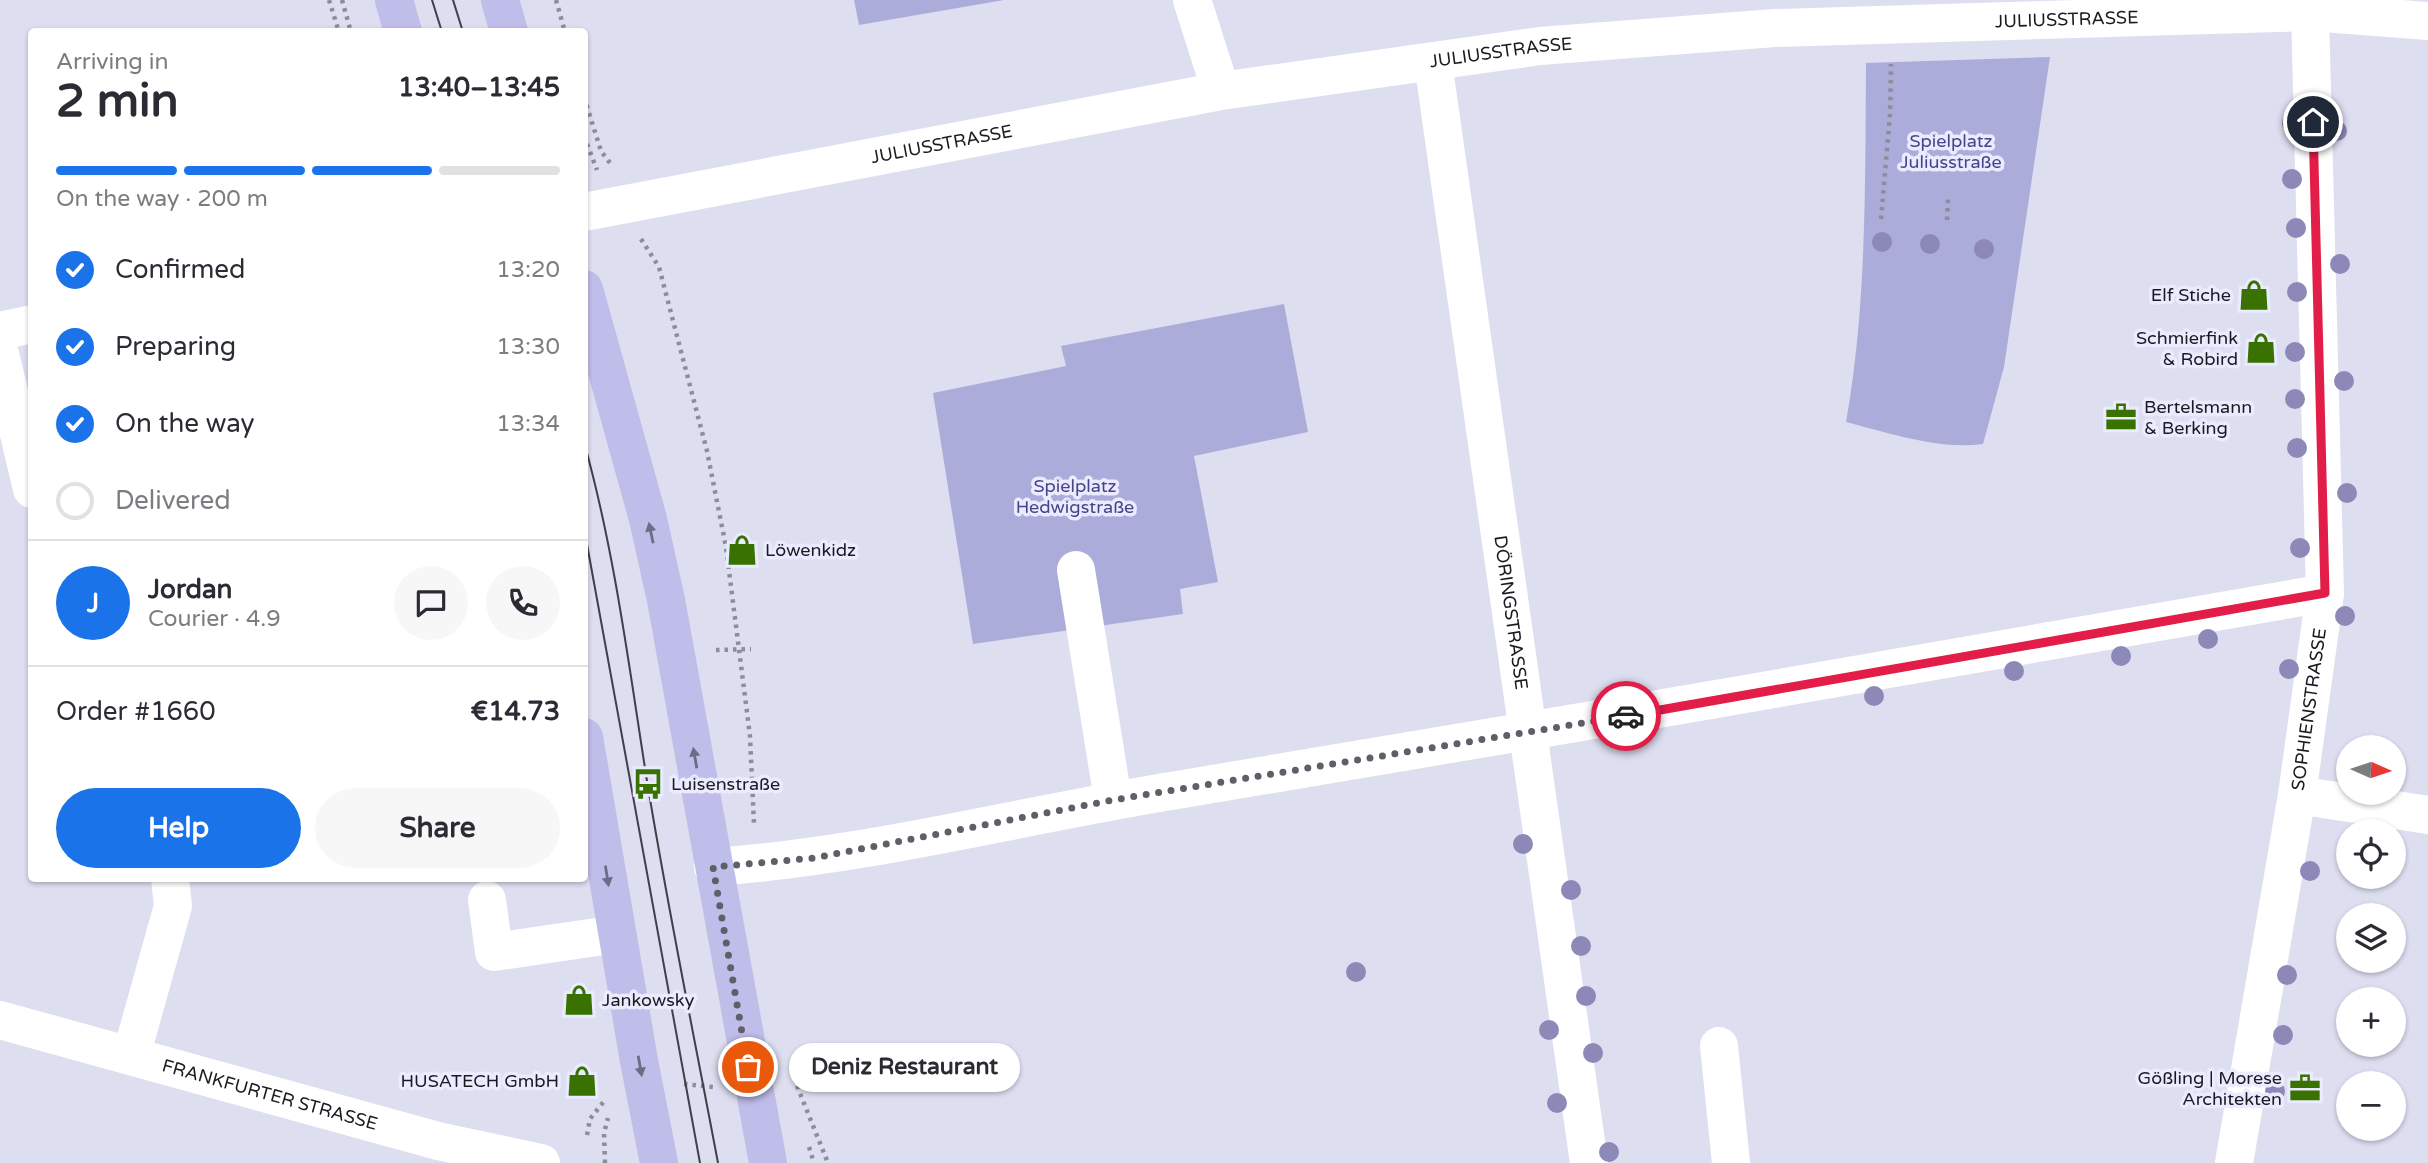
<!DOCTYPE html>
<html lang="en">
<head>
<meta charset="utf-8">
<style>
	:root { --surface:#fff; --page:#f7f7f7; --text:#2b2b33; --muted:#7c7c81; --line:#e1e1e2; --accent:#1a73e8 }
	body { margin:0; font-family:"Varela Round",sans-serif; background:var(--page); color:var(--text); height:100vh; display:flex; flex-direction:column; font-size:26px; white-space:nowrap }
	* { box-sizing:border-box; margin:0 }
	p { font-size:23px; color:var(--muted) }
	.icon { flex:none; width:38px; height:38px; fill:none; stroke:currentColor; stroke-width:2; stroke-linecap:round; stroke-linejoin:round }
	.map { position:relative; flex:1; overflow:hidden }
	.drawer { position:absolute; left:28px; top:28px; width:560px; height:854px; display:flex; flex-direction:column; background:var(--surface); border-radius:7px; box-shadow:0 2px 5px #0004 }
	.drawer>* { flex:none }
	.needle { width:46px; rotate:93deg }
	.buttons { position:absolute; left:2336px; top:735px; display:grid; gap:14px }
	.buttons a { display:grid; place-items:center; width:70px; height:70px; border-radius:50%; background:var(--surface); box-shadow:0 2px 5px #0004; font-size:35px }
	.pin { position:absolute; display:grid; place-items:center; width:60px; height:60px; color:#fff; margin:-30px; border:4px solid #fff; border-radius:50%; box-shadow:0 2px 7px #0007 }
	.courier { position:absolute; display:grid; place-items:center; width:70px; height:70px; margin:-35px; border:5px solid #e11d48; border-radius:50%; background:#fff; color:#222; box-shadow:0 2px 9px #0007 }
	.bubble { position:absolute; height:49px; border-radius:24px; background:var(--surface); box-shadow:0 2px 5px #0004; font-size:23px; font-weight:700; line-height:49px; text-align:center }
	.head em { font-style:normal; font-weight:700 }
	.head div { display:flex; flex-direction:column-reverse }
	.head { display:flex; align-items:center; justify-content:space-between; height:119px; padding:0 28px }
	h1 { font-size:46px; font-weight:700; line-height:52px }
	.bar { display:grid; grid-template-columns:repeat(4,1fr); gap:10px 7px; align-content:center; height:84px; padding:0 28px }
	.bar i { height:9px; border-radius:5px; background:var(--line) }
	.bar .on { background:var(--accent) }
	.bar p { grid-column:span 4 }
	.line { display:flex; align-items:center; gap:18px; padding:0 28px; border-top:2px solid var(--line) }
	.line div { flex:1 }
	.round { display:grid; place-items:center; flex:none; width:74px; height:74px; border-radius:37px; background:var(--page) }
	ol { padding:0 28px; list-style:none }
	li { display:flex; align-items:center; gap:21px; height:77px }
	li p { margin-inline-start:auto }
	li .icon { padding:7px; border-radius:50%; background:var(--accent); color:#fff; stroke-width:4 }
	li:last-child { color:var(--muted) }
	li i { width:38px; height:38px; border:4px solid var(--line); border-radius:50% }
	.primary-button { display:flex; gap:14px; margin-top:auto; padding:14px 28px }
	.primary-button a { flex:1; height:80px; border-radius:42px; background:var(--accent); color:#fff; font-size:28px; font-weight:700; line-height:80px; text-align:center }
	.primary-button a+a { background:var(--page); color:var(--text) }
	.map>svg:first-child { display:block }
	.green { fill:#acacdb }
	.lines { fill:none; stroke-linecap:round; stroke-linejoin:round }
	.path { stroke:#8d8d9a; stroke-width:4.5; stroke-dasharray:3.5 5; stroke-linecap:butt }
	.minor { stroke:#fff; stroke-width:38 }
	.major { stroke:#bfbde9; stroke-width:38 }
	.tram { stroke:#3f4048; stroke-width:2 }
	.tree { fill:#8c89b8 }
	.oneway { fill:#6c6c84 }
	.done { stroke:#5e5f69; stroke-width:7; stroke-dasharray:0 12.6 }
	.route { stroke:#e11d48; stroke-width:9 }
	.labels { text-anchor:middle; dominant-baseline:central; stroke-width:7; stroke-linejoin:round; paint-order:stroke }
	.street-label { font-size:18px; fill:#1a1a20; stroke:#eaebfe }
	.park-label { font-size:18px; fill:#49438a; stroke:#eaebfe }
	.poi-label { font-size:18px; fill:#1a1a20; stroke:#eaebfe; text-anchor:end }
</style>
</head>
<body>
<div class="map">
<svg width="2428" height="1163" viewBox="0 0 2428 1163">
	<rect width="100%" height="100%" fill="#dddef0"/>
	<path class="green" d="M854,0H1004L859,25Z
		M2050,57L2004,367L1983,444C1939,450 1889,433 1846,422C1867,305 1865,182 1866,63Z
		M1284,304L1308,432L1194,456L1218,582L1180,589L1183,614L973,644L933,393L1066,366L1061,346Z"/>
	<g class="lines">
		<path class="path" d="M329,0L339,32
			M342,0L351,32
			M556,0L565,32
			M584,97L601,151L610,163
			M584,136L597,170
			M1881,219L1890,115L1891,64
			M1947,220L1948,199
			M641,239L659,267L707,451L726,547L750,736L754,824
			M716,650L751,649
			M738,784H764
			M684,1084L713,1087
			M797,1086L828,1163
			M587,1135L590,1119L605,1100
			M809,1147L814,1163
			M605,1163L604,1133L608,1118"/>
		<g class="minor">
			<path d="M1192,0L1221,91"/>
			<path id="s1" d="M1433,62L1589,1163"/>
			<path id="s2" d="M584,212L1221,91L1540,46L1775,28L2310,12L2428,21"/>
			<path d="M0,331L32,324"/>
			<path d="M0,354L32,489"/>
			<path d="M1076,570L1113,800"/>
			<path d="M2297,795L2428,815"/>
			<path d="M713,867C871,856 1026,814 1183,789C1564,727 1945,659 2325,593"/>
			<path d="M487,900L494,952L617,934"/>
			<path id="s3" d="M0,1020L438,1141L541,1163"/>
			<path d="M1719,1046L1731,1163"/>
			<path d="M131,1056L173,906L170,878"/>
			<path id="s4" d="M2234,1163L2297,795L2325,593L2310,12L2306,0"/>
		</g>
		<path class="major" d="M394,0L403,32
			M500,0L509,32
			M584,289L648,519L666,600L768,1163
			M584,737L639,1061L659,1163"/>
		<path class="tram" d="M432,0L442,32
			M453,0L463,32
			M584,442C615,553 629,667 647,781C668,909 694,1036 718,1163
			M584,528L700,1163"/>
	</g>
	<g class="tree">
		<circle cx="2292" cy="123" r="10"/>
		<circle cx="2337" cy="131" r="10"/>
		<circle cx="2292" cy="179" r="10"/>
		<circle cx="2296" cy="228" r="10"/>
		<circle cx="1882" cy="242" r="10"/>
		<circle cx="1930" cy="244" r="10"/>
		<circle cx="1984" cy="249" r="10"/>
		<circle cx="2340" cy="264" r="10"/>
		<circle cx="2297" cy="292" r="10"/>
		<circle cx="2295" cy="352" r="10"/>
		<circle cx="2344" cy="381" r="10"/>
		<circle cx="2295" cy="399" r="10"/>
		<circle cx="2297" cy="448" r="10"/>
		<circle cx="2347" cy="493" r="10"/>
		<circle cx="2300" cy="548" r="10"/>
		<circle cx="2345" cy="616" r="10"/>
		<circle cx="2208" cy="639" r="10"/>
		<circle cx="2121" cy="656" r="10"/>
		<circle cx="2289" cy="669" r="10"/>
		<circle cx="2014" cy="671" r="10"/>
		<circle cx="1874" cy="696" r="10"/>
		<circle cx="1630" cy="735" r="10"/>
		<circle cx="1523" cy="844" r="10"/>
		<circle cx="2310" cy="871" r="10"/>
		<circle cx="1571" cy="890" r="10"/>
		<circle cx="1581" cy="946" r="10"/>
		<circle cx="1356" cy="972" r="10"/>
		<circle cx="2287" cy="975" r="10"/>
		<circle cx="1586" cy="996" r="10"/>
		<circle cx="1549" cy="1030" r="10"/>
		<circle cx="2283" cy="1035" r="10"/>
		<circle cx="1593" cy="1053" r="10"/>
		<circle cx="2275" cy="1091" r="10"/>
		<circle cx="1557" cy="1103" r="10"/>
		<circle cx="1609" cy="1152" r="10"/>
	</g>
	<defs><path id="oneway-solid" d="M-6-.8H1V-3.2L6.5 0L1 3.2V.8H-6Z" transform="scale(1.75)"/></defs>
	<g class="oneway">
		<use href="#oneway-solid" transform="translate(651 533) rotate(-102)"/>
		<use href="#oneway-solid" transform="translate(695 758) rotate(-100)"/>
		<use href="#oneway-solid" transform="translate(607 876) rotate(81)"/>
		<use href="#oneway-solid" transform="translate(640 1066) rotate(80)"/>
	</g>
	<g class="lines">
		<path class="done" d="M748,1067L713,867L814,858L1113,800L1626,716"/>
		<path class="route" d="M1626,716L2325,593L2313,122"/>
	</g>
	<defs>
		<symbol id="shop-bare" viewBox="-9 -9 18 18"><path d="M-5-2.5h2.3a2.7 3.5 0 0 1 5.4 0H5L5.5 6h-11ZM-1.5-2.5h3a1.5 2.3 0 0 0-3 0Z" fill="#397200" stroke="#eaebfe" stroke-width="2.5" paint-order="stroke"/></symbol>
		<symbol id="office-bare" viewBox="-9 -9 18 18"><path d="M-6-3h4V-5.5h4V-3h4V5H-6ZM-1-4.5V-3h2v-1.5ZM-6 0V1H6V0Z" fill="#397200" stroke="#eaebfe" stroke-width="2.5" paint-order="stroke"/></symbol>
		<symbol id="bus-bare" viewBox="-9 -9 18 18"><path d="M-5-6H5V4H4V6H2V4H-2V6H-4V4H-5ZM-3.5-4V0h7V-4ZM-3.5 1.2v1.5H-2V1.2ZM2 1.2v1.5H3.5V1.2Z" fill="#397200" stroke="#eaebfe" stroke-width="2.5" paint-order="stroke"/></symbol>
	</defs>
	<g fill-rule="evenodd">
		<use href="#shop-bare" x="2232" y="273" width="44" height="44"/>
		<use href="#shop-bare" x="2239" y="326" width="44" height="44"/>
		<use href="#office-bare" x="2099" y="395" width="44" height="44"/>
		<use href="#shop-bare" x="720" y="528" width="44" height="44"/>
		<use href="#bus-bare" x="626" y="762" width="44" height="44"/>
		<use href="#shop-bare" x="557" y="978" width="44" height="44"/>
		<use href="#shop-bare" x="560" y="1059" width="44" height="44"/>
		<use href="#office-bare" x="2283" y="1066" width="44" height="44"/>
	</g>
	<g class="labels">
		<g class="street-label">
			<text stroke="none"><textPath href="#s2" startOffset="1498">JULIUSSTRASSE</textPath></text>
			<text stroke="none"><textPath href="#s2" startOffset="931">JULIUSSTRASSE</textPath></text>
			<text stroke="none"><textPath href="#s2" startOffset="364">JULIUSSTRASSE</textPath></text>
			<text stroke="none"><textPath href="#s1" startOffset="556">DÖRINGSTRASSE</textPath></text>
			<text stroke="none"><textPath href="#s4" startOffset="460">SOPHIENSTRASSE</textPath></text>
			<text stroke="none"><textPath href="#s3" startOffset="280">FRANKFURTER STRASSE</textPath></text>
		</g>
		<g class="park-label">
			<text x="1951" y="141">Spielplatz<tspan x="1951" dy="21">Juliusstraße</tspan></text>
			<text x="1075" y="486">Spielplatz<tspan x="1075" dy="21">Hedwigstraße</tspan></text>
		</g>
		<g class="poi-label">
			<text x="2231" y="295">Elf Stiche</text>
			<text x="2238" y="338">Schmierfink<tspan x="2238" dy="21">&amp; Robird</tspan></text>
			<text x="2144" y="407" text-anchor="start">Bertelsmann<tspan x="2144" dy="21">&amp; Berking</tspan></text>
			<text x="765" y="550" text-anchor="start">Löwenkidz</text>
			<text x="671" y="784" text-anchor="start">Luisenstraße</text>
			<text x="602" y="1000" text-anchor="start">Jankowsky</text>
			<text x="2282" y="1078">Gößling | Morese<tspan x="2282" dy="21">Architekten</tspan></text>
			<text x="559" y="1081">HUSATECH GmbH</text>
		</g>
	</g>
</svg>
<div class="buttons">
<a><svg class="needle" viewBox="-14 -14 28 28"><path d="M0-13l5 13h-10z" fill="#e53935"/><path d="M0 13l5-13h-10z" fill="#7c7c81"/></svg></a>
<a><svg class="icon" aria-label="locate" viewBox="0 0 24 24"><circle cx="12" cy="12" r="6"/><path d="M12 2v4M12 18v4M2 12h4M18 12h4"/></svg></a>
<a><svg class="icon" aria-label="layers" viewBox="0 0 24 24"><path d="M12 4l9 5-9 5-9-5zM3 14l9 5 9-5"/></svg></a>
<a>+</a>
<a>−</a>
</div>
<div class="pin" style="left:748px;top:1067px;background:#ea580c"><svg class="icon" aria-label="bag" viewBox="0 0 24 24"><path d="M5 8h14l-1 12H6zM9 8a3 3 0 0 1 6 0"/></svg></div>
<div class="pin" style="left:2313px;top:122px;background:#1f2937"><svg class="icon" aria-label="home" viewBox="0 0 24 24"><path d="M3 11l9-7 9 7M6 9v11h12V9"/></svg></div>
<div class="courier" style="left:1626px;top:716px"><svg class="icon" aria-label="car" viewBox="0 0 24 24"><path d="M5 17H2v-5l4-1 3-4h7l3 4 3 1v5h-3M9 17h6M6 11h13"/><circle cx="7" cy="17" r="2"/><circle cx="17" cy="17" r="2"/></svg></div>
<div class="bubble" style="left:789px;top:1043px;width:231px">Deniz Restaurant</div>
<section class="drawer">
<div class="head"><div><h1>2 min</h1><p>Arriving in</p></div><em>13:40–13:45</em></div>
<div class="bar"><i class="on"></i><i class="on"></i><i class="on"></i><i></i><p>On the way · 200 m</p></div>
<ol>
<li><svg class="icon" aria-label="check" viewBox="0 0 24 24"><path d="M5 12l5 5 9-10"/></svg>Confirmed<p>13:20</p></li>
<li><svg class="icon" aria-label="check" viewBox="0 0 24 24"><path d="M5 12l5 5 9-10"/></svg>Preparing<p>13:30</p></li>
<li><svg class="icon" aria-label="check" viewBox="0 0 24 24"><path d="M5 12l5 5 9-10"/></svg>On the way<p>13:34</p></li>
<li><i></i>Delivered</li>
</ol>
<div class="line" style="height:126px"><b class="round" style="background:var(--accent);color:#fff">J</b><div><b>Jordan</b><p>Courier · 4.9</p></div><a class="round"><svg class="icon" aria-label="chat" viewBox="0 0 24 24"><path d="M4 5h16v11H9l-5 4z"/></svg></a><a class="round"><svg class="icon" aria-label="phone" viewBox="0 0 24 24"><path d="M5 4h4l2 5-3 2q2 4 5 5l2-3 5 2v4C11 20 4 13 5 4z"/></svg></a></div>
<div class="line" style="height:91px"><div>Order #1660</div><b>€14.73</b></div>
<div class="primary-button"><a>Help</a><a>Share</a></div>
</section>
</div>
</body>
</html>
